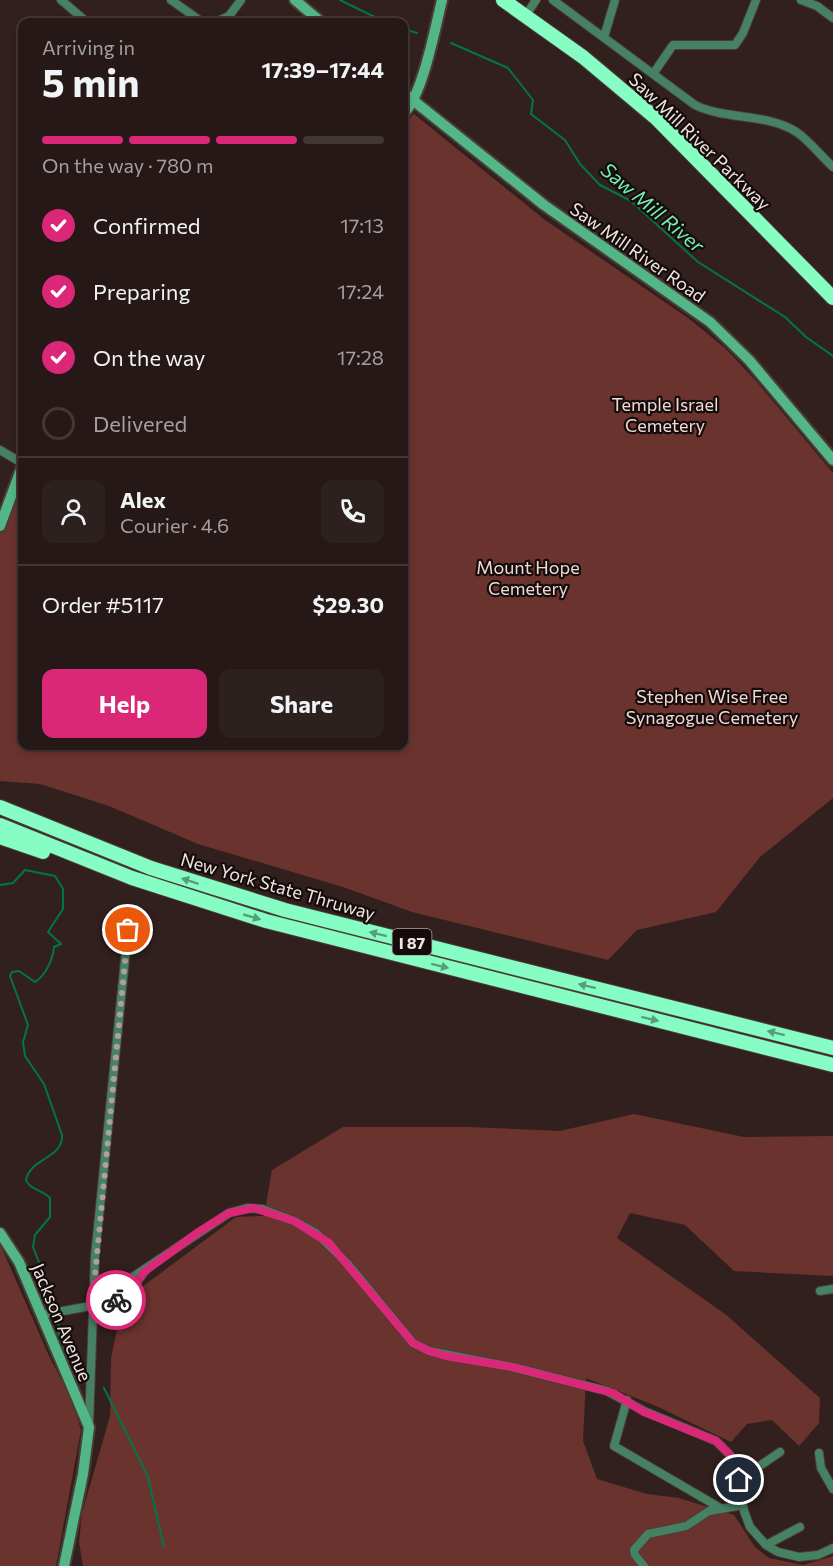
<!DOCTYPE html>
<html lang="en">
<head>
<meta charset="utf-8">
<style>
	:root { --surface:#251816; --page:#2d211f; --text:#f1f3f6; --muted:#a3a0a1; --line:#423735; --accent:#db2777 }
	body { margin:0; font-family:Commissioner,sans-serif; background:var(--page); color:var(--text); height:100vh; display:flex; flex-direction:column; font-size:22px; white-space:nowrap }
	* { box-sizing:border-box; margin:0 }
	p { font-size:20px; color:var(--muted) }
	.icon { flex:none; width:33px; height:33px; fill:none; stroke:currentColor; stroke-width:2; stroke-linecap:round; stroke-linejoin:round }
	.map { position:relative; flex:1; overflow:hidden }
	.drawer { position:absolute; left:18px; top:18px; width:390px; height:732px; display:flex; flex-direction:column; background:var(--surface); border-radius:12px; box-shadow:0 3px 9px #0003,0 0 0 2px var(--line) }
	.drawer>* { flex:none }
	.pin { position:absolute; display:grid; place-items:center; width:51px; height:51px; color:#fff; margin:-26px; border:3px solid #fff; border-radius:50%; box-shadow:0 2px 6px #0007 }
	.courier { position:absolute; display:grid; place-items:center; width:60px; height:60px; margin:-30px; border:4px solid #db2777; border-radius:50%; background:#fff; color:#222; box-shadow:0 2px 8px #0007 }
	.overview em { font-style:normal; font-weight:700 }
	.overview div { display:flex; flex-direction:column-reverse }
	.overview { display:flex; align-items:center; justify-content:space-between; height:102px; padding:0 24px }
	h1 { font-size:39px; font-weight:700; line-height:45px }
	.bar { display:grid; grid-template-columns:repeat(4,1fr); gap:9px 6px; align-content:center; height:72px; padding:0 24px }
	.bar i { height:8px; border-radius:4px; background:var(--line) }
	.bar .active { background:var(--accent) }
	.bar p { grid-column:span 4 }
	.line { display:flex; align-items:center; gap:15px; padding:0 24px; border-top:2px solid var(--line) }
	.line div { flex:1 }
	.round { display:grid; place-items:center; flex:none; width:63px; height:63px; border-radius:12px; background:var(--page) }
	ol { padding:0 24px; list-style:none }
	li { display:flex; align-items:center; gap:18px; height:66px }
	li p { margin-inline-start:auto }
	li .icon { padding:6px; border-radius:50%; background:var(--accent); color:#fff; stroke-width:4 }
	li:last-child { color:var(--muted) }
	li i { width:33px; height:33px; border:3px solid var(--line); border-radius:50% }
	.primary-button { display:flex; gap:12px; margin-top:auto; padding:12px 24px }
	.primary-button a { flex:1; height:69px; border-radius:12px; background:var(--accent); color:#fff; font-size:24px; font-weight:700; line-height:69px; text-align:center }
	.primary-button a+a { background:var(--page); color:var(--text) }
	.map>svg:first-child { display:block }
	.green { fill:#6b332e }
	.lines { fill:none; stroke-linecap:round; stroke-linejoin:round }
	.stream { stroke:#00754c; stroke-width:2 }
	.street-casing { stroke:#4c3b39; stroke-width:10 }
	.secondary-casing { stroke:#4c3b39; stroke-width:14 }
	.highway-casing { stroke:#4c3b39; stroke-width:16 }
	.street { stroke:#478164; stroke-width:8 }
	.secondary { stroke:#53b687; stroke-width:10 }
	.highway { stroke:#86fec3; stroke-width:14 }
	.oneway { fill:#589d79 }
	.done { stroke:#ae9f9d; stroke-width:6; stroke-dasharray:0 10.8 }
	.route { stroke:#db2777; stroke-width:8 }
	.labels { text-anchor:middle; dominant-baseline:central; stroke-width:4.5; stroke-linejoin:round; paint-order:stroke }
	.shield { fill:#140c0b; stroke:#afa3a2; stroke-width:1.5 }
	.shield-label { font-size:16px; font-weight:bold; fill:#f1e4e2 }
	.street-label { font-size:18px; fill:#f1e4e2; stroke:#140c0b }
	.park-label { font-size:18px; fill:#f1d8d5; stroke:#140c0b }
	.water-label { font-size:20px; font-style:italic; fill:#71eeb2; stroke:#140c0b }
</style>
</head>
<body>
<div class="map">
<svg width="833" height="1566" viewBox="0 0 833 1566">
	<rect width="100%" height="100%" fill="#31201e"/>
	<path class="green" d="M414,114L545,220L688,318L725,348L757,382L833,473V798L760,857L716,912L637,930L608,960L412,912L343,887L198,844L109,806L40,784L0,781V533L22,480V746H404V124Z
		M634,1114L744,1137L833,1136V1276L734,1271L685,1225L630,1213L617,1238L725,1314L820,1398L819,1423L799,1446L772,1420L747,1424L731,1442L656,1406L586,1378L583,1441L597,1479L647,1494L679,1498L734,1515L755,1547L769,1558L803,1565L833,1556V1566H83L79,1542L82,1513L110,1416L111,1358L123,1301L236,1217L264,1216L272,1170L343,1127H470L560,1131Z
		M0,1244L49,1356L72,1400L81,1430L56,1566H0Z"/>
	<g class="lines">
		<path class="stream" d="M340,0L385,22
			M404,29L417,33
			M451,43L508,68L533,100L531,114L565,140L580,164L600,185L631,201L698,262L785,317L806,337L833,356
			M0,885L13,883L25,870L55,876L63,889V909L48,932L61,944L54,947C53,959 46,975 35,982L19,971L12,972L10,976L28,1025L23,1042L25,1056L44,1084L62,1135C63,1159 30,1158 26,1180C30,1190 43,1190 50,1198V1217L35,1235L33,1247L55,1304
			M59,1318C55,1345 66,1353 81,1374
			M104,1388L148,1477L164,1547"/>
		<defs>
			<path id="street" d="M61,0L87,22
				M171,0L202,22
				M553,0L695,105C726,120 765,113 795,131C809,140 821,156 833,167
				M801,0L817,6L833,18
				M530,9L536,0
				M216,22L229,16L241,0
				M604,37L615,0
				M653,74L673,45H735L743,33L756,0
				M0,450L22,463
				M820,1291L833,1289
				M96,1305L100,1310C125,1301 129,1294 144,1272
				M41,1315L96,1305L98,1300L229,1213L247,1208L262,1209L294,1221L316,1233L348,1264L413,1343L429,1351L512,1367L607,1391L644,1411L716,1441L730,1455L739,1480L744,1511L750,1527L766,1545L778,1552L799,1557L818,1555L833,1548
				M627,1400L614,1446L722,1509
				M89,1425L95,1256L128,930
				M819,1453L821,1468L833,1489
				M739,1480L780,1452
				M766,1545L800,1527
				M644,1566L635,1555L634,1550L648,1534L686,1526L709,1511L743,1505"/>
			<path id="secondary" d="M295,0L321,22
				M404,93L544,205L710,322L749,360L833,460
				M404,113C423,94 435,28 442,0
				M0,526L22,467
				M0,1233L19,1262L89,1427L83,1474L64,1566"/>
			<path id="highway" d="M503,0L583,57L657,119L833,298
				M0,807L151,868L285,910L833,1048
				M0,825L132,878L266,921L833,1065
				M0,837L43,852"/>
		</defs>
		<use href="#street" class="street-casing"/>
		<use href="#secondary" class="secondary-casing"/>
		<use href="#highway" class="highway-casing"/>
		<use href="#street" class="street"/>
		<use href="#secondary" class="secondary"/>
		<use href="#highway" class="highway"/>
	</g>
	<defs><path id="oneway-solid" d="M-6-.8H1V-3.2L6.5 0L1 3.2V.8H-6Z" transform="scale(1.5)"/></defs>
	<g class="oneway">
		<use href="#oneway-solid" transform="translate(190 881) rotate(-162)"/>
		<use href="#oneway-solid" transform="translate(252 917) rotate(16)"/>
		<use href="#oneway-solid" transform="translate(378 934) rotate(-166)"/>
		<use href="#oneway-solid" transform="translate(440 966) rotate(14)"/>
		<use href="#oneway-solid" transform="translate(587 986) rotate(-166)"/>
		<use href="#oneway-solid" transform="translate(650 1019) rotate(14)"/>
		<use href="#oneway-solid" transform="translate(776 1033) rotate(-166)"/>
	</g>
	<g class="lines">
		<path class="done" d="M116,1300L110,1306L100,1310L96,1305L92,1307L128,930"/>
		<path class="route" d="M116,1300L130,1292L144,1272L197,1233L229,1213L254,1208L294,1221L329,1243L413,1343L429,1351L446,1356L512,1367L613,1393L644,1412L716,1441L730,1455L739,1480"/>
	</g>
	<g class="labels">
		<rect class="shield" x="392.5" y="929" width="39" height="26" rx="4.5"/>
		<g class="shield-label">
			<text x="412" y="942">I 87</text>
		</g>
		<g class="street-label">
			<text transform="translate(700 141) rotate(44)">Saw Mill River Parkway</text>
			<text transform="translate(638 252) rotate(35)">Saw Mill River Road</text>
			<text transform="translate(278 886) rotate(16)">New York State Thruway</text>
			<text transform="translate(62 1322) rotate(67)">Jackson Avenue</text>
		</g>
		<g class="park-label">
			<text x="665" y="404">Temple Israel<tspan x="665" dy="21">Cemetery</tspan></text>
			<text x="528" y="567">Mount Hope<tspan x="528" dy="21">Cemetery</tspan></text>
			<text x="712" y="696">Stephen Wise Free<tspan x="712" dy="21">Synagogue Cemetery</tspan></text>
		</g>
		<g class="water-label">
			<text transform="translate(653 207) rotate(40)">Saw Mill River</text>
		</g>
	</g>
</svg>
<div class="pin" style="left:128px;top:930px;background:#ea580c"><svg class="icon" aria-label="bag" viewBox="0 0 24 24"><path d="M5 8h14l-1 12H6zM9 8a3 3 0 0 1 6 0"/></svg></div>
<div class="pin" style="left:739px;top:1480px;background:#1f2937"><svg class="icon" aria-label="home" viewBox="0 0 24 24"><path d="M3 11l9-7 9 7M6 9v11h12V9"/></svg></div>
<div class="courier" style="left:116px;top:1300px"><svg class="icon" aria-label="bike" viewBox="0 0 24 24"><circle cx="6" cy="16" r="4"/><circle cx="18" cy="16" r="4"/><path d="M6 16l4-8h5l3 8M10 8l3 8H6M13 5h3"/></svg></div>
<section class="drawer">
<div class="overview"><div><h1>5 min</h1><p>Arriving in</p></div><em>17:39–17:44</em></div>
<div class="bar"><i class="active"></i><i class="active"></i><i class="active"></i><i></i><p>On the way · 780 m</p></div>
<ol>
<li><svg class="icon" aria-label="check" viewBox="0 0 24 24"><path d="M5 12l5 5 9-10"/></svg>Confirmed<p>17:13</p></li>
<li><svg class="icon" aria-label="check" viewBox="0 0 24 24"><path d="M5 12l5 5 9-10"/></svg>Preparing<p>17:24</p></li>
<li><svg class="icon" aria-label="check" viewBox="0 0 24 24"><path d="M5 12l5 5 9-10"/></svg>On the way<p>17:28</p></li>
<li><i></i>Delivered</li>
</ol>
<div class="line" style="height:108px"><a class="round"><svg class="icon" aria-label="person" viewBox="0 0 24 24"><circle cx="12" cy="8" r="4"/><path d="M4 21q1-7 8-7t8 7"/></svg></a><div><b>Alex</b><p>Courier · 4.6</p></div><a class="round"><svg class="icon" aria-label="phone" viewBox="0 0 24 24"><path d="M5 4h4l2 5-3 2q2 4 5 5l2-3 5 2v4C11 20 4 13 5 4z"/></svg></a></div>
<div class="line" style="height:78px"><div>Order #5117</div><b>$29.30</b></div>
<div class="primary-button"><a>Help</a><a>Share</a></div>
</section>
</div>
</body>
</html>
